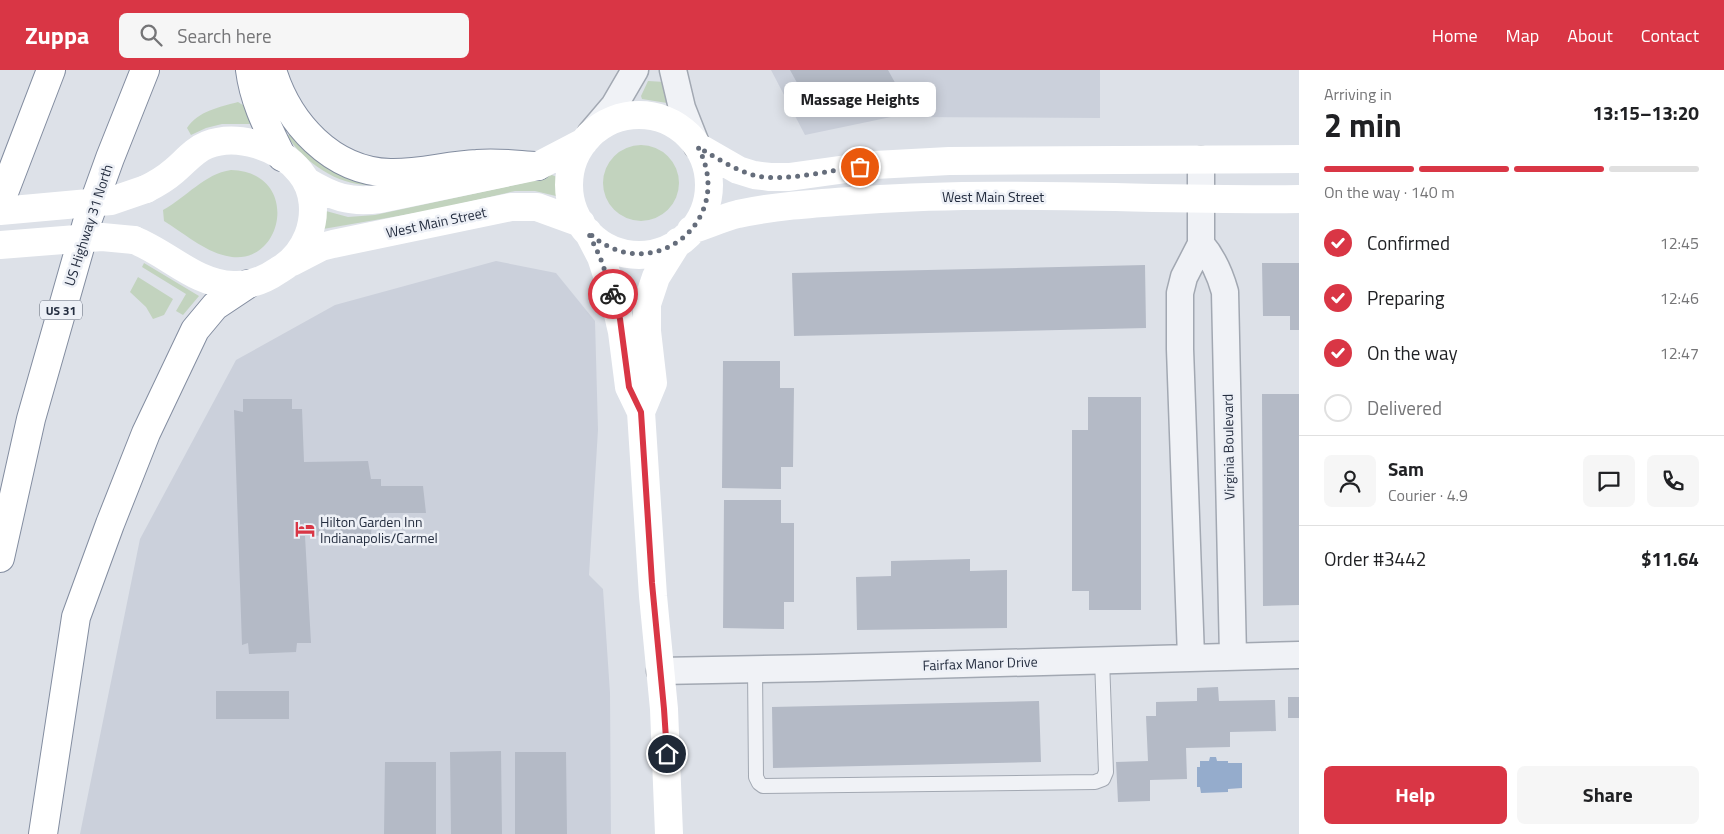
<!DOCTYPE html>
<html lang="en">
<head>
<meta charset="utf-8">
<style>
	:root { --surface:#fff; --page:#f6f6f6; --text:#202124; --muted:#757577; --line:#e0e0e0; --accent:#d93645 }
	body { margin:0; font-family:"Titillium Web",sans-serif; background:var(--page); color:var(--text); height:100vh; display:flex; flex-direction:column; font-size:19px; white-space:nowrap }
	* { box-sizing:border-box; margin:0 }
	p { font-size:16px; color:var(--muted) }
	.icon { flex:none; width:28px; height:28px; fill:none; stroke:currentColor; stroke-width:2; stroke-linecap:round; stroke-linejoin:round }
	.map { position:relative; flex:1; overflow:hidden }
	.side { display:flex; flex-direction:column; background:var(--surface); width:425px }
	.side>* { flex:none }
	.pin { position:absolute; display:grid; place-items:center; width:42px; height:42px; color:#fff; margin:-21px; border:2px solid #fff; border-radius:50%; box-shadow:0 1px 5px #0007 }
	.courier { position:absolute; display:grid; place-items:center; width:50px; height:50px; margin:-25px; border:4px solid #d93645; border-radius:50%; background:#fff; color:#222; box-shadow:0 1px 6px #0007 }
	.bubble { position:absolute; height:35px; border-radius:8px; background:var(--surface); box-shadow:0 2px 12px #0003; font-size:16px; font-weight:700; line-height:35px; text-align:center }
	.summary em { font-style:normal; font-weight:700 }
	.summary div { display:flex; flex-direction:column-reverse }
	.summary { display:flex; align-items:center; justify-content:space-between; height:85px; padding:0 25px }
	h1 { font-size:32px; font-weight:700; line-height:38px }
	.bar { display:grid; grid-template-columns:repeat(4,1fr); gap:8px 5px; align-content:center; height:60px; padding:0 25px }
	.bar i { height:6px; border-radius:4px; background:var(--line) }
	.bar .on { background:var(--accent) }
	.bar p { grid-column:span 4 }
	.line { display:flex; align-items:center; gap:12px; padding:0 25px; border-top:1px solid var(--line) }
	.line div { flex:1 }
	.round { display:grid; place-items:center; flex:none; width:52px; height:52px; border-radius:8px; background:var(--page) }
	ol { padding:0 25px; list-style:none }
	li { display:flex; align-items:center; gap:15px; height:55px }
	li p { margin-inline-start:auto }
	li .icon { padding:5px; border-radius:50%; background:var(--accent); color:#fff; stroke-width:4 }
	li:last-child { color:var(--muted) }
	li i { width:28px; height:28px; border:2px solid var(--line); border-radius:50% }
	.action { display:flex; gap:10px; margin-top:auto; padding:10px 25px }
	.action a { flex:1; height:58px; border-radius:8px; background:var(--accent); color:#fff; font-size:20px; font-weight:700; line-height:58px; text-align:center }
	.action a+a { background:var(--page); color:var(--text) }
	header { display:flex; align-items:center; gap:30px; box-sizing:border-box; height:70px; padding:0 25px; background:var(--accent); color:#fff }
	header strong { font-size:24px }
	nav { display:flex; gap:28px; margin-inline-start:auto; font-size:18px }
	.search { width:350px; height:45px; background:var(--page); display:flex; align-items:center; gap:12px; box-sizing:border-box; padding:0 18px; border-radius:8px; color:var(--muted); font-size:19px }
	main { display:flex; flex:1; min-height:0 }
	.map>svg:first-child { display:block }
	.built { fill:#cbd0db }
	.green { fill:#c2d3be }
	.water { fill:#95accc }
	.building { fill:#b4bac6 }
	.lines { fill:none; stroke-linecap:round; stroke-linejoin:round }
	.service-casing { stroke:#a2a8b2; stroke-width:16 }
	.minor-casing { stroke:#a2a8b2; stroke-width:29 }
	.motorway-casing { stroke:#838da0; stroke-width:30 }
	.service { stroke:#f0f2f6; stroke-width:14 }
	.minor { stroke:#f0f2f6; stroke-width:26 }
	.secondary { stroke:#fff; stroke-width:28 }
	.motorway { stroke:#fff; stroke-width:28 }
	.secondary-bridge { stroke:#fff; stroke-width:28 }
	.done { stroke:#656d7b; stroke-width:5; stroke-dasharray:0 9 }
	.route { stroke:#d93645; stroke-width:6 }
	.labels { text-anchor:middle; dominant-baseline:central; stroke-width:5; stroke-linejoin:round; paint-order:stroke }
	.shield { fill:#edf0f6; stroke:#616877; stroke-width:1 }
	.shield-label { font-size:12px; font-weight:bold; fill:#252e40 }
	.street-label { font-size:14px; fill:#252e40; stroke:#edf0f6 }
	.poi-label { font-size:14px; fill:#252e40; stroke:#edf0f6; text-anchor:start }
</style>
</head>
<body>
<header>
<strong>Zuppa</strong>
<div class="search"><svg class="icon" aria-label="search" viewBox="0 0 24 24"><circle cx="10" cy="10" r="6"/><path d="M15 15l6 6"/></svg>Search here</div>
<nav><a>Home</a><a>Map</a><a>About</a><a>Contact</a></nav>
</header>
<main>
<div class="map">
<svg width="1299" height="764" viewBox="0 0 1299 764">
	<rect width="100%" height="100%" fill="#dde1e8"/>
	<path class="built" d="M771,0H1100V48L891,47L805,65Z
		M496,191L556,203L595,251L598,360L589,505L603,519L610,623L611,764H80L140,469L236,290L335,235Z"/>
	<path class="green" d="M648,11L665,12L667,33L642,29L641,26Z
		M238,32L246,37L250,54H222L206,58L191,65L187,58C198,41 220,37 238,32Z
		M290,64L307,80L372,110L373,115C340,117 305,93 287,66Z
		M603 113a38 38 0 1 1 76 0a38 38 0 1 1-76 0Z
		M231,100C300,102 285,193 232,187C207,184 184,163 164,151L163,140C187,127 204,104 231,100Z
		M552,105L557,107V124L556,126L535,121H515L433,140L323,159L326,141L348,147L375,145L524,113Z
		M144,193L199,226L183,245L176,241L186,224L142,197Z
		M138,207L173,229L164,245L153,249L146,237L130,222Z"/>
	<path class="water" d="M1210,687H1216L1217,691H1228V693H1242V718L1228,719V722L1201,723L1200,717H1197V697H1200V691H1209Z"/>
	<path class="building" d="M790,0H888L898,18L859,40L847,18L811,38Z
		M1262,193H1299V260H1290V246H1263Z
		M1145,195L1146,258L794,266L792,203Z
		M723,291H780V318H794L793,397H781V419L722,418Z
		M1262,324H1299V535L1263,536Z
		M1088,327H1141V540H1089V521H1072V360H1088Z
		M243,329H292V339H302L304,392L368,391L371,409H381V416H423L426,443H384L383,452L372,453L371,464L305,466L311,573H297L296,582L249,584L248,573L242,575L234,340L243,342Z
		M724,430H781V453H794V532H784V559L723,558Z
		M970,489V501L1007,500V558L857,560L856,507L891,506V491Z
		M1218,617L1219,631L1275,630L1276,661L1230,662V677L1186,678L1187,709L1150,710V731L1118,732L1116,692L1148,691L1146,646H1156V632L1197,631V618Z
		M216,621H289V649H216Z
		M1288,627H1299V648H1288Z
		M1039,631L1041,692L773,698L772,637Z
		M501,681L502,764H451L450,682Z
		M515,682H566L567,764H515Z
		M385,692H436V764H384Z"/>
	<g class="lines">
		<defs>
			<path id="service" d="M755,599L756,707L759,713L763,716L1095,712L1103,709L1106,702L1102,589"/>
			<path id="minor" d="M673,0L682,38L697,76
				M591,63L614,36L635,0
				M1201,174C1213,188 1220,204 1225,222L1233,586
				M1191,587L1180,279V223L1184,207L1201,174V90
				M660,601L817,598L1299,585"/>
			<path id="motorway" d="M250,0C254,32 268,58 282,87
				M272,0C288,53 331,101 390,103C419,104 448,95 477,94C497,92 518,95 538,96
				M0,133L51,0
				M0,488L31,349L88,149L110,88L145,0
				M43,764L76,547L110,454L146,363L195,260L215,236L248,214"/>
		</defs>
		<use href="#service" class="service-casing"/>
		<use href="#minor" class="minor-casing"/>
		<use href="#motorway" class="motorway-casing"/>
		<use href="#service" class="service"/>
		<use href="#minor" class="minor"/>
		<path class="secondary" d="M569 115a70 70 0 1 1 140 0a70 70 0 1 1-140 0Z
			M698,77L738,100L754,105L770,107H789L875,95L949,91L1299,89
			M306,111C333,127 349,133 380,129L538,96L584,72
			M691,160C707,155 722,148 738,144C779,135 823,133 865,130C1010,120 1154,131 1299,129
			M588,162L601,187L614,227L622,262L629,317L641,342L653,526L664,639L669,764
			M134,170C168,183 195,214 233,215C250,216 266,209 279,200C293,192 302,181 308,166C316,145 315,120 300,102C280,77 237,63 207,75C194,80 185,92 174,101C166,108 156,114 146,119
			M292,192L321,177L333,174L511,137H537L581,153
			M641,342L653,313L647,261V234L656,207L678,172"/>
		<use href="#motorway" class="motorway"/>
		<path class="secondary-bridge" d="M0,141L111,131L146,119
			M0,175L102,167L134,170"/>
	</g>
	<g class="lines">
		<path class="done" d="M613,224L600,187L588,162C649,220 738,152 698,77C715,87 733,99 753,105C783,113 829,100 860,97"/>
		<path class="route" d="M613,224L620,249L629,317L641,342L652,513L664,639L667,684"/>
	</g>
	<defs>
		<symbol id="hotel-bare" viewBox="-9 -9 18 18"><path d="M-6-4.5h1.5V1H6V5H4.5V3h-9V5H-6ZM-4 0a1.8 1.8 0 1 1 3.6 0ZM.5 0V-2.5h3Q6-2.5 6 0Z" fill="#d93645" stroke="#edf0f6" stroke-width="2.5" paint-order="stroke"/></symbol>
	</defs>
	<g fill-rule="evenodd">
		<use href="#hotel-bare" x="291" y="445" width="28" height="28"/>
	</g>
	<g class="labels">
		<rect class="shield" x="40" y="230.5" width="42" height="19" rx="4"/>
		<g class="shield-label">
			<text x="61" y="240">US 31</text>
		</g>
		<g class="street-label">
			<text x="993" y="126">West Main Street</text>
			<text transform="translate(436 152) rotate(-12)">West Main Street</text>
			<text transform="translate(88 155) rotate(-72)">US Highway 31 North</text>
			<text transform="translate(1228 377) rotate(-91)">Virginia Boulevard</text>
			<text transform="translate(980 593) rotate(-2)">Fairfax Manor Drive</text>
		</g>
		<g class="poi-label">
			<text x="320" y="451">Hilton Garden Inn<tspan x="320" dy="16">Indianapolis/Carmel</tspan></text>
		</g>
	</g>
</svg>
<div class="pin" style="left:860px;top:97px;background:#ea580c"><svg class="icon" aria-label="bag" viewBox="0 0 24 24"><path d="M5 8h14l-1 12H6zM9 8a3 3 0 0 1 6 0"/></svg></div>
<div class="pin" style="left:667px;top:684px;background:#1f2937"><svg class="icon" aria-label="home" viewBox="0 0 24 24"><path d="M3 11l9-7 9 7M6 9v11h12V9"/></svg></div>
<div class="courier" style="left:613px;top:224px"><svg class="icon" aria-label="bike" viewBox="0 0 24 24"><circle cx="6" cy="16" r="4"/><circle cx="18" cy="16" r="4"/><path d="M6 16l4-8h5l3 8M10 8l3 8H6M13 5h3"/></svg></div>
<div class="bubble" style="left:784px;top:12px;width:152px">Massage Heights</div>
</div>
<section class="side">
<div class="summary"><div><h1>2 min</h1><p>Arriving in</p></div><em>13:15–13:20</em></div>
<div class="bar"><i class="on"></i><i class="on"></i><i class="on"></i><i></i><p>On the way · 140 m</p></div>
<ol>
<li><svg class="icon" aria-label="check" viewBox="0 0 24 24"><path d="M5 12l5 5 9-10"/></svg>Confirmed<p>12:45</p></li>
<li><svg class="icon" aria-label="check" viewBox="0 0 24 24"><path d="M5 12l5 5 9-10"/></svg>Preparing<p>12:46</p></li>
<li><svg class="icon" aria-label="check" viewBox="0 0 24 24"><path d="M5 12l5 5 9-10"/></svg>On the way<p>12:47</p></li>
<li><i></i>Delivered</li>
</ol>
<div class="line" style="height:90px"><a class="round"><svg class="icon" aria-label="person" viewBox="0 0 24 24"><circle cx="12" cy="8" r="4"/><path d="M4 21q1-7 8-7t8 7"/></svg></a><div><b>Sam</b><p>Courier · 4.9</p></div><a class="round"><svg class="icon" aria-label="chat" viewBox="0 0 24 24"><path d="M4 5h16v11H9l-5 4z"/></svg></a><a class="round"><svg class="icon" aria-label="phone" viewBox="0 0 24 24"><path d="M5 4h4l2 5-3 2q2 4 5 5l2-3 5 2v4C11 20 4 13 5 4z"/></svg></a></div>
<div class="line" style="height:65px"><div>Order #3442</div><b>$11.64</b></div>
<div class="action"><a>Help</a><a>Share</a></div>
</section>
</main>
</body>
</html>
